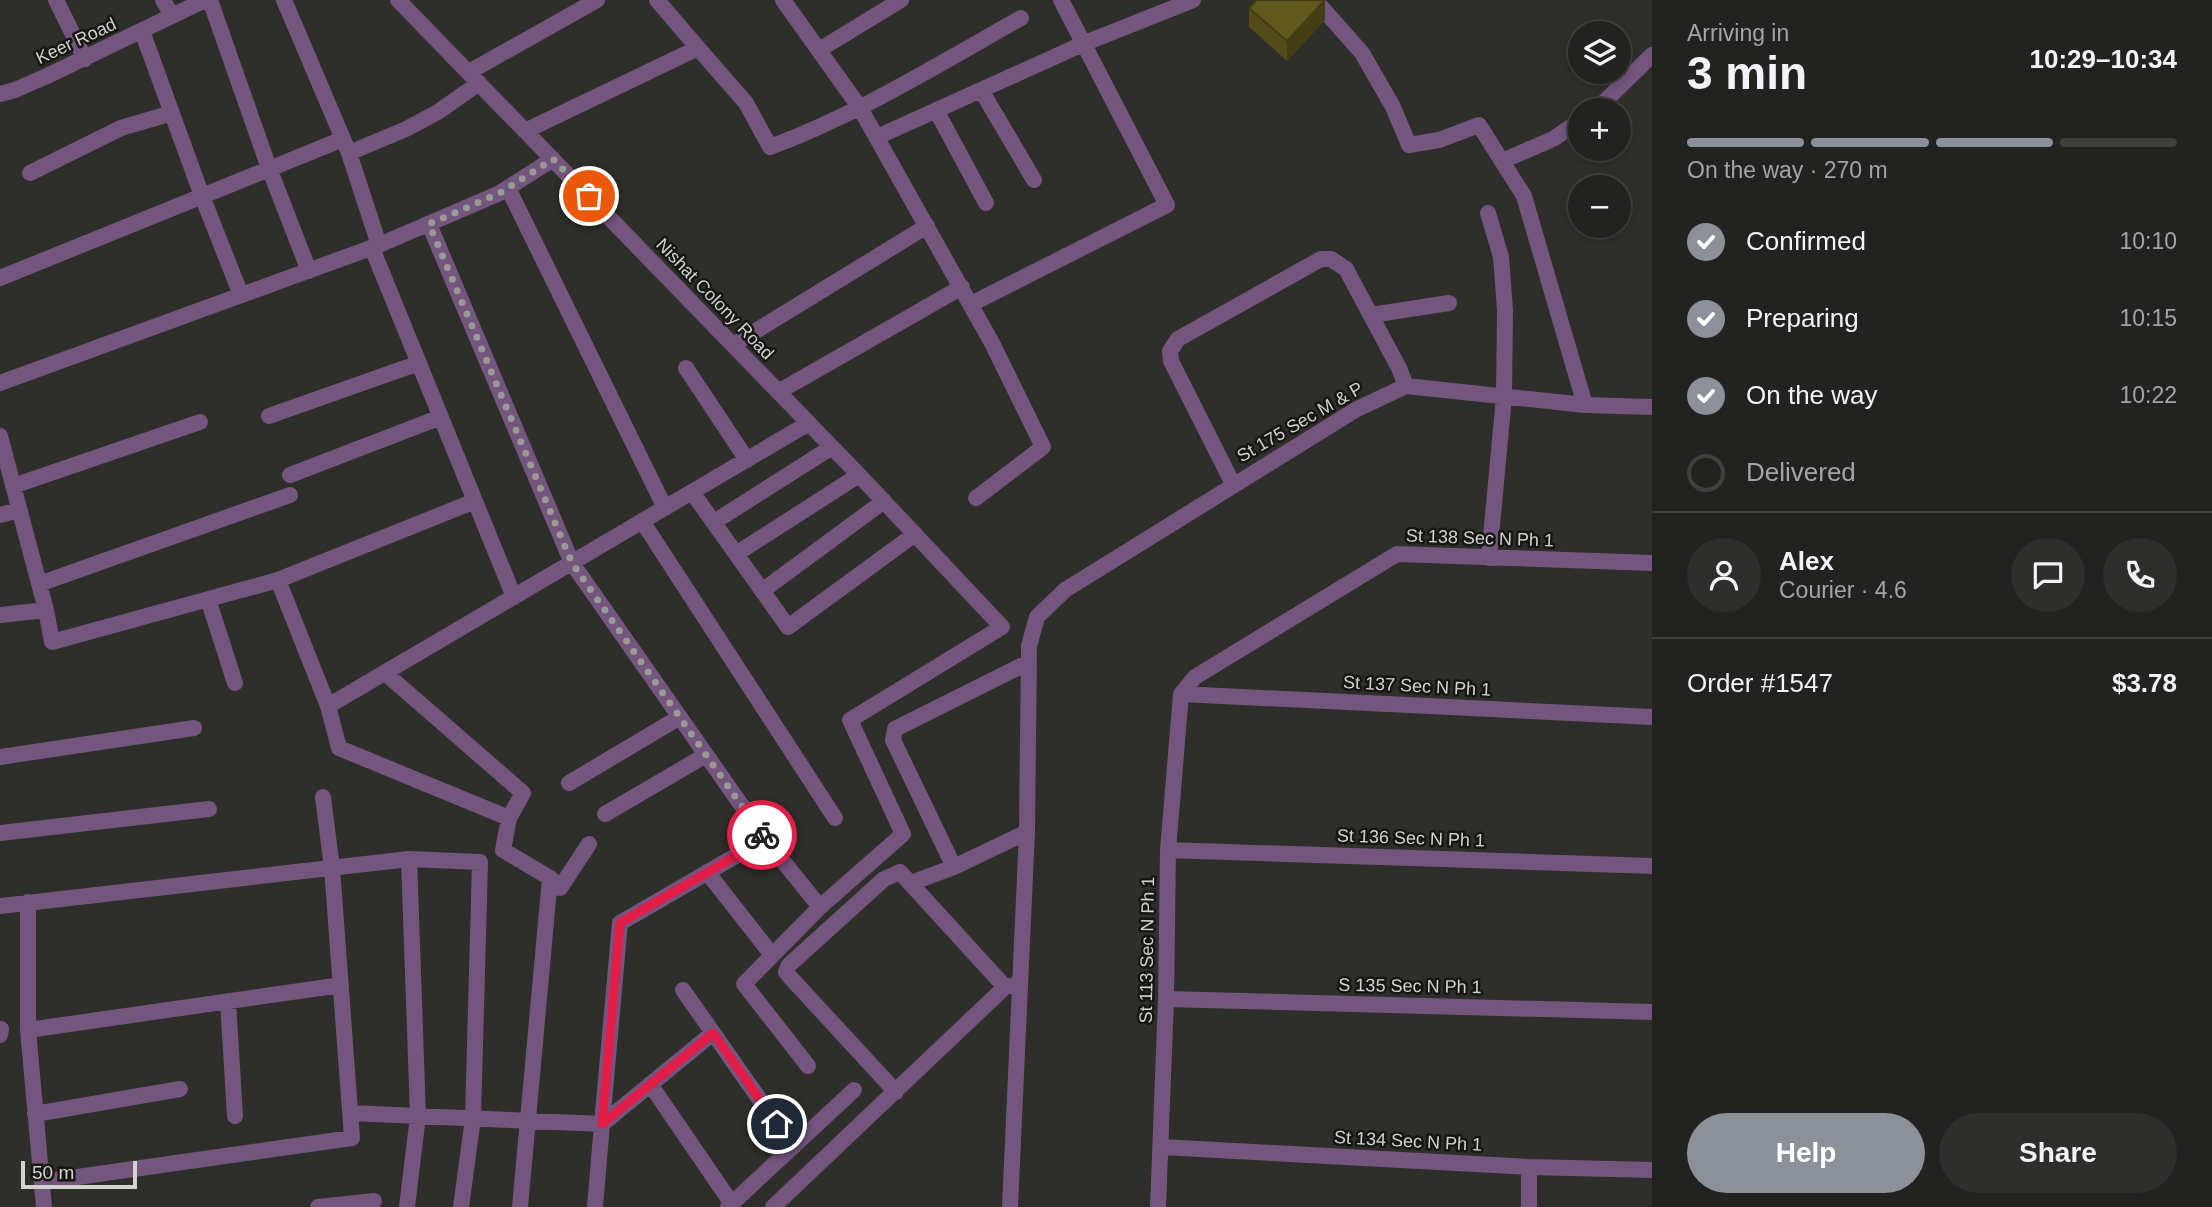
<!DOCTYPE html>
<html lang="en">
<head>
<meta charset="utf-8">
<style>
	:root { --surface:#222220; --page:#2e2f2d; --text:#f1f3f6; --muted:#a2a4a5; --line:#3f3f3e; --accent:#8c9099 }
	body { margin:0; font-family:Helvetica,sans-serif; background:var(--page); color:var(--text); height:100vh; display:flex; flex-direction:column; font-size:26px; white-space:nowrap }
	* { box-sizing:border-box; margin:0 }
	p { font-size:23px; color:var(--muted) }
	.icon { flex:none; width:38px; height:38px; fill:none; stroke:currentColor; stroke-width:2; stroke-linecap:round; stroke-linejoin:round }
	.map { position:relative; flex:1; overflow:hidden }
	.side { display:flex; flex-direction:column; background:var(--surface); width:560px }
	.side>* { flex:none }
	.fabs { position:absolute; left:1568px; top:21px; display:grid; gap:14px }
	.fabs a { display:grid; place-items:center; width:63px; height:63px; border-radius:50%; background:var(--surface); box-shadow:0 4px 10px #0003,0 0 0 2px var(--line); font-size:35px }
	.scale { position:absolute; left:21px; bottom:18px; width:116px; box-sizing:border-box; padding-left:7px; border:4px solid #d2d2cf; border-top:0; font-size:19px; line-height:24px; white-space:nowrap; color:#d2d2cf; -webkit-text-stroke:5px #161614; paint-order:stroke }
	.pin { position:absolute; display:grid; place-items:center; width:60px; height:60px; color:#fff; margin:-30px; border:4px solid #fff; border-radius:50%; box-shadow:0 2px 7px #0007 }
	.courier { position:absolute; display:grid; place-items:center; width:70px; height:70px; margin:-35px; border:5px solid #e11d48; border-radius:50%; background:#fff; color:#222; box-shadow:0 2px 9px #0007 }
	.headline em { font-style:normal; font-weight:700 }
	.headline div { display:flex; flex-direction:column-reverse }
	.headline { display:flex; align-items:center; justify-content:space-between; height:119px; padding:0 35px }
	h1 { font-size:46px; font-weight:700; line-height:52px }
	.bar { display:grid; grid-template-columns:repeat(4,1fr); gap:10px 7px; align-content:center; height:84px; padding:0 35px }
	.bar i { height:9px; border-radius:5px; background:var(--line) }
	.bar .active { background:var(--accent) }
	.bar p { grid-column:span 4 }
	.line { display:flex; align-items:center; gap:18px; padding:0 35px; border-top:2px solid var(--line) }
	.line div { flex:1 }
	.round { display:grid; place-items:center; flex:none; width:74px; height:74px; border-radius:37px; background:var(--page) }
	ol { padding:0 35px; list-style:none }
	li { display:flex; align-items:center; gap:21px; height:77px }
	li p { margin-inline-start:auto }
	li .icon { padding:7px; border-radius:50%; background:var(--accent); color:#fff; stroke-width:4 }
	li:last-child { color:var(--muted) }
	li i { width:38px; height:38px; border:4px solid var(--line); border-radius:50% }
	.button { display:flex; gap:14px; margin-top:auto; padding:14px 35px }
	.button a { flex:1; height:80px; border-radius:42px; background:var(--accent); color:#fff; font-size:28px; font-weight:700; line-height:80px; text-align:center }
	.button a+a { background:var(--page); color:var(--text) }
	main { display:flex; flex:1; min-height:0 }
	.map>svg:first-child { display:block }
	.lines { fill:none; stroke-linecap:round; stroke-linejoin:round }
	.minor { stroke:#73557d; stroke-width:16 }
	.wall { fill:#534c18 }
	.shaded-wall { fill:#433e14 }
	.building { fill:#60581c; stroke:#433e14; stroke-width:2 }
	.done { stroke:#999995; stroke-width:7; stroke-dasharray:0 12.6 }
	.route { stroke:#e11d48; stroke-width:9 }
	.labels { text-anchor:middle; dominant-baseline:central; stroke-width:5; stroke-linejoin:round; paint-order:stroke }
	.street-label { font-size:18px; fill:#d2d2cf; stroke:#161614 }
</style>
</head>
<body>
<main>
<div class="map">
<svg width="1652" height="1207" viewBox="0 0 1652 1207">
	<rect width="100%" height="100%" fill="#2e2e2a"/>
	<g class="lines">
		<path class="minor" d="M56,0L85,59
			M163,0L172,16
			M210,0L269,168L309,271
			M284,0L343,139
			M398,0L859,475L1002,627L850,720L903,834L820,907
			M783,0L860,108L992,343L1043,447L976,498
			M1315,0L1362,53L1393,107L1409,145L1439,140L1479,125L1524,196L1585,405
			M142,31L202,196L241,295
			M698,48L746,103L770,147C859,114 939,64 1021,18
			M819,50L901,0
			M469,72L597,0
			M981,90L1034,180
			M0,94L15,90L47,76L205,0
			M936,110L986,203
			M1596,110L1652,55
			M525,131L698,48L657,0
			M877,137L1085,43L1193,0
			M349,153L379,245
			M1502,161L1553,139L1580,121
			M30,173L121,128L172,113
			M508,188L665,508
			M1488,213L1501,257L1505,310L1504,397L1489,558
			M429,224L572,563L765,839
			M372,248L514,597
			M0,278L343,139L349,153L406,129L438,112L479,83
			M971,304L1167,205L1061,0
			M1371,315L1449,303
			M733,345L927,226
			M686,368L747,460
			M0,383L379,245L500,193L553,159
			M778,392L962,287
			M269,416L419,363
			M0,436L46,610L52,642L278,580L475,501
			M290,475L441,417
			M1233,484L1171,361L1170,351L1178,339L1321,259H1331L1346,269L1399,368L1406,386
			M13,486L200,422
			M692,492L788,627L915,534
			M0,515L19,510
			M642,521L835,818
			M714,522L832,447
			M736,554L859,475
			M278,580L328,706
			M39,584L290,495
			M762,591L884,501
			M208,599L235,683
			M0,615L46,610
			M385,673L523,793L509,818
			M1181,694L1195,677L1397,554L1652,563
			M1181,694L1652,717
			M0,757L194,728
			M569,783L680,717
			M605,814L706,755
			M0,833L209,809
			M1168,850L1652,866
			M954,867L893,740L895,729L1029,662
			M707,872L772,955
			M550,878L560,888L589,844
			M911,883L954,867L1027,832
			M28,902V1030L44,1207
			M0,906L409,859L480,862L473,1118L461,1207
			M683,990L793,1147
			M1166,999L1652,1012
			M228,1001L235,1116
			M28,1030L341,985
			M0,1035L1,1029
			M650,1084L732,1204
			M896,1092L790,977L786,972L789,965L884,879L900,872L1005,987
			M350,1113L602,1124L620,923L765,839L820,907L744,984L808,1066
			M35,1114L180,1089
			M1162,1147L1529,1167L1652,1170
			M42,1182L352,1138L332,868L323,797
			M318,1207L374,1201
			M407,1207L418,1116L409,859
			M520,1207L550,878L503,850L509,818L339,748L328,706L809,423
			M595,1207L602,1124L713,1033
			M728,1207L854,1090
			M773,1207L1005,987L1015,985
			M1010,1207L1027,832L1029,646L1037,617L1065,590L1357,409L1406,386L1585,405L1652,407
			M1158,1207L1166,999L1168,850L1181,694
			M1529,1207V1167"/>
	</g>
	<path class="wall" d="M1249,8L1325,20L1287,61L1249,27Z"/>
	<path class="shaded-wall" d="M1325,0V20L1287,61V41Z"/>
	<path class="building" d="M1257,0H1325L1287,41L1249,8Z"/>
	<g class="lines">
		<path class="done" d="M589,196L553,159L500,193L429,224L572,563L762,835"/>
		<path class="route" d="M762,835L765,839L620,923L602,1124L713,1033L777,1124"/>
	</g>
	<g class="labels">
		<g class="street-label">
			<text transform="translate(76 41) rotate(-25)">Keer Road</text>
			<text transform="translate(715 299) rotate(46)">Nishat Colony Road</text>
			<text transform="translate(1300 422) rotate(-30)">St 175 Sec M &amp; P</text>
			<text transform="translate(1480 538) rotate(2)">St 138 Sec N Ph 1</text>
			<text transform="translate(1417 686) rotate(3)">St 137 Sec N Ph 1</text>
			<text transform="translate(1411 838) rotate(2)">St 136 Sec N Ph 1</text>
			<text transform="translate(1147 950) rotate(-89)">St 113 Sec N Ph 1</text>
			<text transform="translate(1410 986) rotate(1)">S 135 Sec N Ph 1</text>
			<text transform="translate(1408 1141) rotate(3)">St 134 Sec N Ph 1</text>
		</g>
	</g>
</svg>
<div class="fabs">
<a><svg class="icon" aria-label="layers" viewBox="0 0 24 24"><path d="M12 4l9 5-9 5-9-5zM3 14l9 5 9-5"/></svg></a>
<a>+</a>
<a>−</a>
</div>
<div class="scale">50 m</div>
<div class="pin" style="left:589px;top:196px;background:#ea580c"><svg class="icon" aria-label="bag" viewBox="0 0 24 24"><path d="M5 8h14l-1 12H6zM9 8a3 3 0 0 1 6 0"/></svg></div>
<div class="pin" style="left:777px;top:1124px;background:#1f2937"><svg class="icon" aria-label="home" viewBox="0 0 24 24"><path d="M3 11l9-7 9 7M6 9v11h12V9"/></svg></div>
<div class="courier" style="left:762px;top:835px"><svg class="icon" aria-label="bike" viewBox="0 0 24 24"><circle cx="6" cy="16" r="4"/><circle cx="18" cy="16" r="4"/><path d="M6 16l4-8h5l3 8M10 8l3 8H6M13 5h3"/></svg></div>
</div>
<section class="side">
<div class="headline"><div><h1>3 min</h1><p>Arriving in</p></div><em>10:29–10:34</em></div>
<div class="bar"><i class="active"></i><i class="active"></i><i class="active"></i><i></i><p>On the way · 270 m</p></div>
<ol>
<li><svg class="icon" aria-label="check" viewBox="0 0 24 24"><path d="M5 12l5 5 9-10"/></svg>Confirmed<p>10:10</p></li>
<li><svg class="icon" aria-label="check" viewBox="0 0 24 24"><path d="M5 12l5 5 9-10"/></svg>Preparing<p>10:15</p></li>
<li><svg class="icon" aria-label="check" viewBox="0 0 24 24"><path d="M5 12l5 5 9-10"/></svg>On the way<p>10:22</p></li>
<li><i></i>Delivered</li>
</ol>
<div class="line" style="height:126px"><a class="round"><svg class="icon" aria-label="person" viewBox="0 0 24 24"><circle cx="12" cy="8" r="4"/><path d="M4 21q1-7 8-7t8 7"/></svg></a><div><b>Alex</b><p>Courier · 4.6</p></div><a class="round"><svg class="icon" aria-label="chat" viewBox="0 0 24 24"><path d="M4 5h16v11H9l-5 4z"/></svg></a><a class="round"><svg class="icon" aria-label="phone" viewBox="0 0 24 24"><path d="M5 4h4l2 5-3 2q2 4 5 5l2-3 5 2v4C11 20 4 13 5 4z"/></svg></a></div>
<div class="line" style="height:91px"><div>Order #1547</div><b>$3.78</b></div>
<div class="button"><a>Help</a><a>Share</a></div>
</section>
</main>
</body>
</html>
